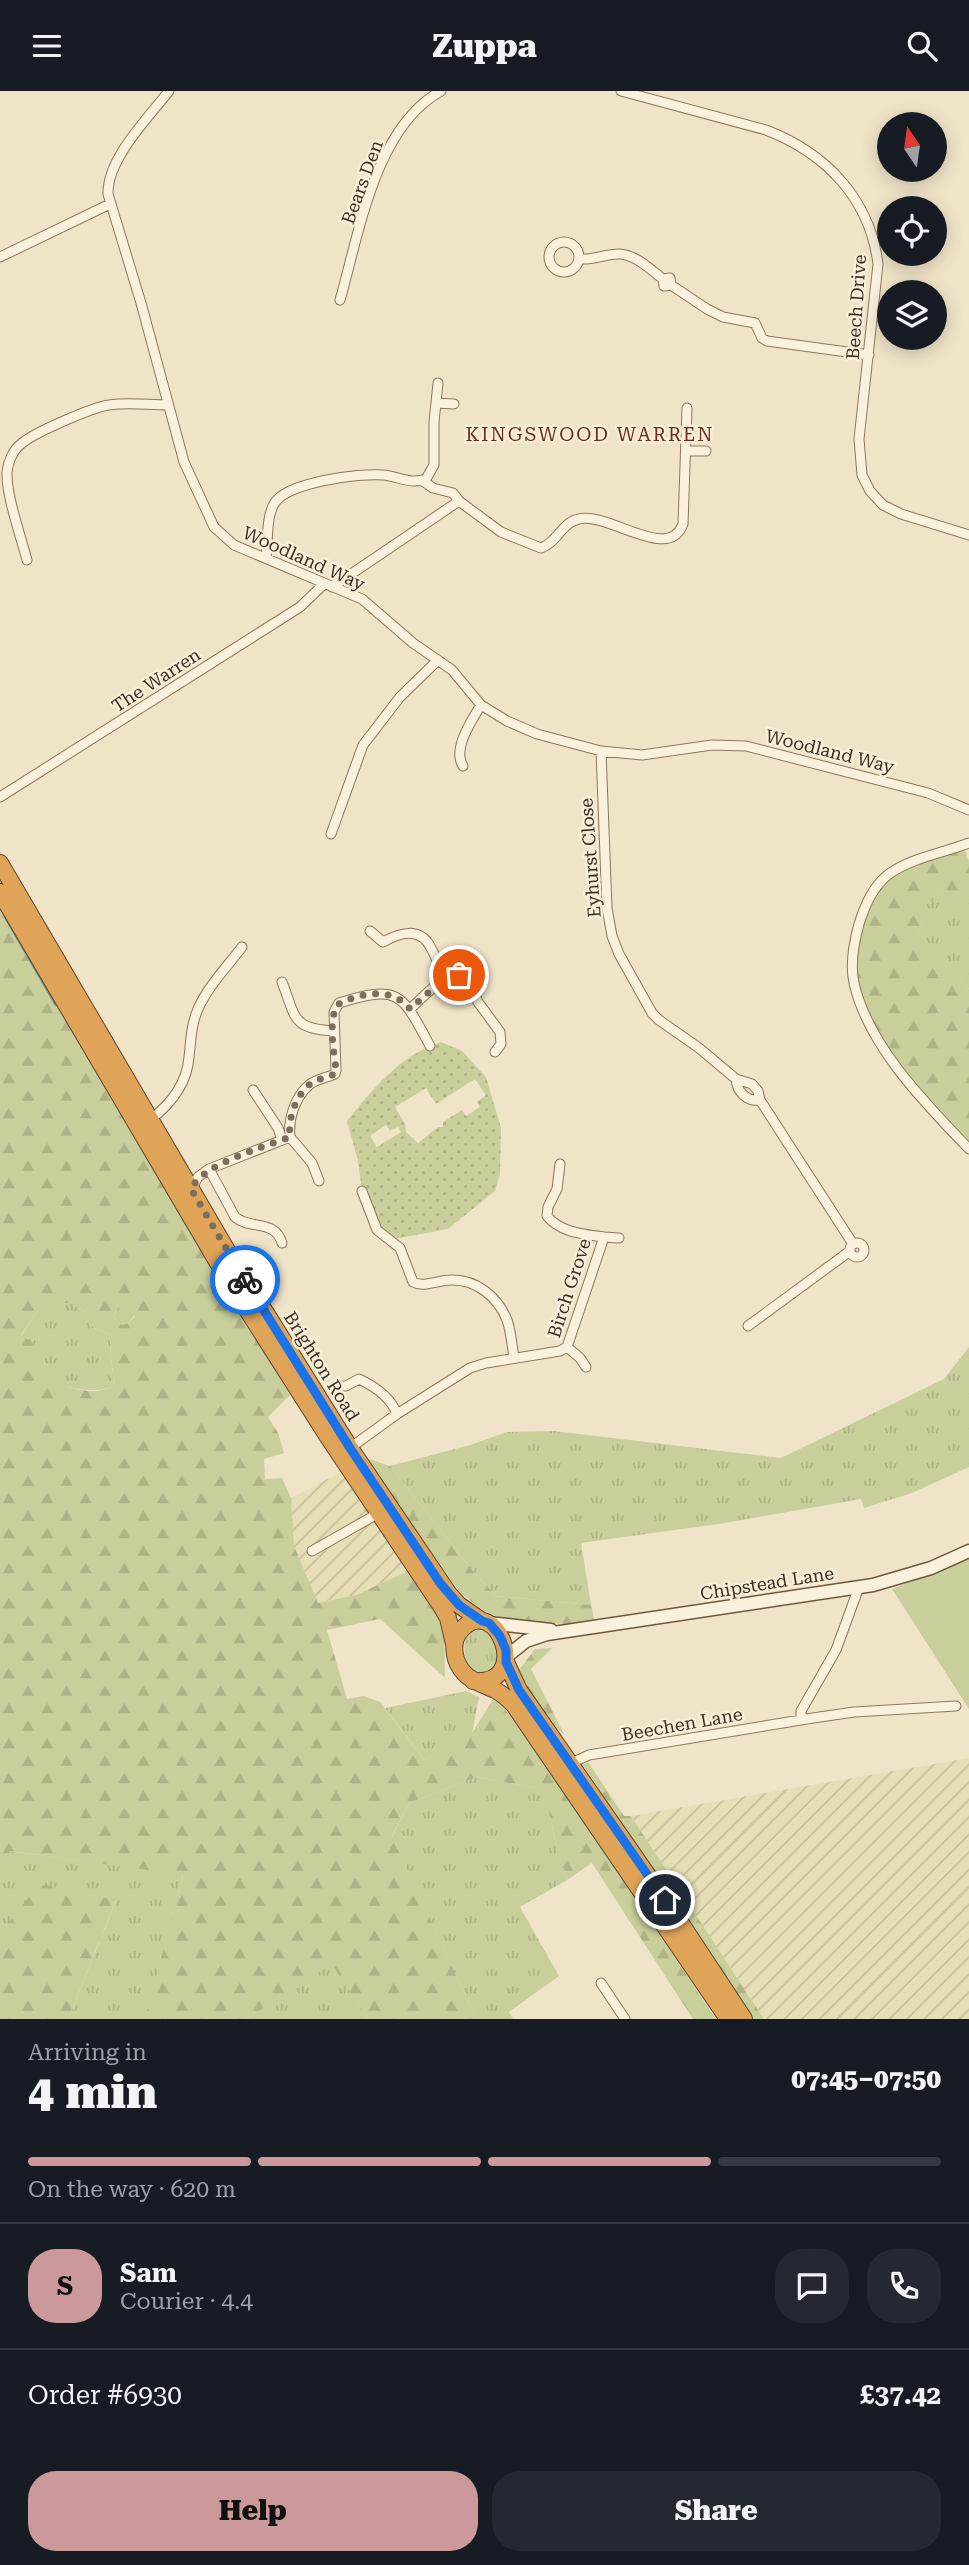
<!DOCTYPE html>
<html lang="en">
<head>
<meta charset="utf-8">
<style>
	:root { --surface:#171b24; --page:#242831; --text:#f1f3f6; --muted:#9ea1a6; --line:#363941; --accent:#cc999b }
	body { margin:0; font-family:"Roboto Serif",serif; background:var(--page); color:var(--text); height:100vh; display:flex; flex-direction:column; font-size:26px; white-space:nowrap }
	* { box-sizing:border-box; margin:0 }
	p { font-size:23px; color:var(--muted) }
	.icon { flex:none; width:38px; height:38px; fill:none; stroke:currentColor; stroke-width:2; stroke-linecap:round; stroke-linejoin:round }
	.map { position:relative; height:1928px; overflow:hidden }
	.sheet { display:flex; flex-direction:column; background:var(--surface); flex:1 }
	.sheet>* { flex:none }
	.needle { width:46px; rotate:347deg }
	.buttons { position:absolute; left:877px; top:21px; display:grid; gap:14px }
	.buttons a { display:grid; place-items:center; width:70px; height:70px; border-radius:50%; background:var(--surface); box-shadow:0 4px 18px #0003; font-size:35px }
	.pin { position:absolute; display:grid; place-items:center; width:60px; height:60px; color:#fff; margin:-30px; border:4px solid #fff; border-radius:50%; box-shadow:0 2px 7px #0007 }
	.courier { position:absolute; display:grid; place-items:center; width:70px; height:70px; margin:-35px; border:5px solid #1a73e8; border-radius:50%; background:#fff; color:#222; box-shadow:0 2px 9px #0007 }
	.summary em { font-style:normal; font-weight:800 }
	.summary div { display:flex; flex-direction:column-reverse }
	.summary { display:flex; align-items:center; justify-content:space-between; height:119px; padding:0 28px }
	h1 { font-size:46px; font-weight:800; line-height:52px }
	.bar { display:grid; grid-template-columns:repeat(4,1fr); gap:10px 7px; align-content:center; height:84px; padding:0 28px }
	.bar i { height:9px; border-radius:5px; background:var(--line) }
	.bar .current { background:var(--accent) }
	.bar p { grid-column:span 4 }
	.line { display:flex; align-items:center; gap:18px; padding:0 28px; border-top:2px solid var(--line) }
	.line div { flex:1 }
	.round { display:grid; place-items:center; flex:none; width:74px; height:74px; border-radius:28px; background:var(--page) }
	.action { display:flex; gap:14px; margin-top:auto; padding:14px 28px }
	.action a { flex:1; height:80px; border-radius:28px; background:var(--accent); color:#111; font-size:28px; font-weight:800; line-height:80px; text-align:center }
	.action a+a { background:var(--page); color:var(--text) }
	header { display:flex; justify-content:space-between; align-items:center; height:91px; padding:0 28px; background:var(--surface); font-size:32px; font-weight:800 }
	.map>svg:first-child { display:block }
	.farmland { fill:url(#farmland-furrows) }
	.grass { fill:url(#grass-tufts) }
	.forest { fill:url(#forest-firs); fill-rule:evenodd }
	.park { fill:#c9cf9b }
	.garden { fill:url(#garden-dots); fill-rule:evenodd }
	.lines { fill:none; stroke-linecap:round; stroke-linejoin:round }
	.stream { stroke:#6f938a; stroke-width:2.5 }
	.street-casing { stroke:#8d765c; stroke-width:11 }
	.secondary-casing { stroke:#6f573f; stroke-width:15 }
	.highway-casing { stroke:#5b4430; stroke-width:18 }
	.street { stroke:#faf1dc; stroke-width:9 }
	.secondary { stroke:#faf1dc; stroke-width:12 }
	.highway { stroke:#e0a458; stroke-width:16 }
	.done { stroke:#7c6e5b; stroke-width:7; stroke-dasharray:0 12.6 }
	.route { stroke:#1a73e8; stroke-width:9 }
	.labels { text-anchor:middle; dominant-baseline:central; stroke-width:5; stroke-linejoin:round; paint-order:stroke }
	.street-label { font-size:18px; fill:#3d2e20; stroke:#f7eed8 }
	.neighbourhood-label { font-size:19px; letter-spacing:2px; fill:#6b2e1e; stroke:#f7eed8 }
</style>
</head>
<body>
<header><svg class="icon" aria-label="menu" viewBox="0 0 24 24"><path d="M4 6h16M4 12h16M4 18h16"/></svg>Zuppa<svg class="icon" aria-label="search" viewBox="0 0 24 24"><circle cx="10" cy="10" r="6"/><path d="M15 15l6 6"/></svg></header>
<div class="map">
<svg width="969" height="1928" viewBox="0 0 969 1928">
	<defs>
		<pattern id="farmland-furrows" width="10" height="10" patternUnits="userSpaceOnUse" patternTransform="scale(1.75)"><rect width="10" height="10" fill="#e6deb5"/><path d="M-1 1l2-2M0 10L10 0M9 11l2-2" fill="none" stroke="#c6bf9b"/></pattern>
		<pattern id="grass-tufts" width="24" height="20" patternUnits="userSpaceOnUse" patternTransform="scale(1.75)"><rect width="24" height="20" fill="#c9cf9b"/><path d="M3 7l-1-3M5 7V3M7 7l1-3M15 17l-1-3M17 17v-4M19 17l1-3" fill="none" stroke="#aeb285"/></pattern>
		<pattern id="forest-firs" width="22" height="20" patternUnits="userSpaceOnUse" patternTransform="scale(1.75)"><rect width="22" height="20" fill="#c9cf9b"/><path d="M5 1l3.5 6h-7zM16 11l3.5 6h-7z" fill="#aeb285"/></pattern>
		<pattern id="garden-dots" width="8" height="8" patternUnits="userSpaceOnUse" patternTransform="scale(1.75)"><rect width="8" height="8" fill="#c9cf9b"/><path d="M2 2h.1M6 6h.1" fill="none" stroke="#aeb285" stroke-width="1.8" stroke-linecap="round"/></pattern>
	</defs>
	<rect width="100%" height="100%" fill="#f0e4c8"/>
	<path class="farmland" d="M341,1381L408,1480L356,1504L318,1512L294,1455L291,1407Z
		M969,1667V1928H764L631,1725Z"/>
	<path class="grass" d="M946,799H969V898L918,847L924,815Z
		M57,1201L83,1220L97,1225L94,1237L112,1244C107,1264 115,1276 113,1296C92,1304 46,1296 32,1275C27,1268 25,1254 21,1245L38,1219Z
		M123,1209L135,1224L128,1232L122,1234L113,1226Z
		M969,1256V1376L912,1402L864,1417L861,1408L725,1432L581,1452L591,1514L496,1505L473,1480L390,1375L470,1354L507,1341L554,1340L781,1367L944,1288Z
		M476,1536L493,1541L501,1569L484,1585L472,1580C463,1564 459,1548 476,1536Z
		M466,1600L479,1606L472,1643L424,1669L385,1617Z
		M477,1686L537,1697L549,1719L555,1750L567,1789L520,1816L559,1885L509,1921L513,1928H476L392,1746L409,1712Z
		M9,1760L183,1783L147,1928H68L116,1810L0,1843V1771Z
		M332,1872L368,1928H246Z"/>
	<path class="forest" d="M963,754L969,770V799H946L925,815L918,846L969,898V1058L898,980L863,920L854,892L856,845L878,793L889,783Z
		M0,813L86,964L290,1304L268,1326L278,1342L284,1362L264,1368L265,1388L282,1387L291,1407L294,1455L318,1512L356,1504L408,1480L444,1531L445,1587L380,1528L327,1539L347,1608L364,1605L380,1611L424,1669L472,1642L495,1605L537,1661L716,1928H693L592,1772L567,1789L555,1750L549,1719L536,1697L477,1686L409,1712L392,1745L476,1928H368L332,1873L246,1928H145L183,1784L10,1760L0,1771ZM57,1202L63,1212H72L83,1220L96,1225L88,1231L94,1237L112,1244C107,1264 115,1276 113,1296C84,1307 53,1293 31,1274V1269L37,1263L34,1252L21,1244L38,1219ZM123,1210L135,1225L128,1232L122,1234L113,1226Z
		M363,1366L390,1375L473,1480L496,1505L591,1514L595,1532C566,1533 511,1535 485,1520C476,1515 467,1507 459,1500Z
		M552,1557L531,1578L564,1643C551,1636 525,1594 519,1579L535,1558Z
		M588,1671L624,1725H631L764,1928H751L583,1674Z
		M39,1793L116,1809L68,1928H0V1843Z"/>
	<path class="park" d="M969,1467V1618L892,1498Z"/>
	<path class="garden" d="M441,951L462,960L486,986L501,1037L500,1083L495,1100L448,1138L394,1148L385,1146L362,1100L358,1070L347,1030C373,998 400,964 441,951ZM475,988L486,1004L477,1011L480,1016L466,1025L462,1019L443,1031V1036H438L418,1052L406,1041L405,1033L395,1016L426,997L436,1013ZM386,1034L390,1040L398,1036L401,1041L377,1056L370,1045Z"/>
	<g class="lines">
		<path class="stream" d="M4,824L56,914"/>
		<defs>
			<path id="street" d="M169,0C148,27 107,68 108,103L141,212L184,371L214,436L234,454L362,508L413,552L452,579L481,614L507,630L537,643L601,660L642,664L712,654L746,655L928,702L969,719
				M621,0L766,39C826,62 870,108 878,173L859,348L862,384L870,400L883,414L901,423L969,444
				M549 166a15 15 0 1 1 30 0a15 15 0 1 1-30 0Z
				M0,166L110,113
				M580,168C594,169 605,163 619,163C635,163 651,179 663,188L670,187L671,194L664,195L663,188
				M671,194L707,218L723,226L755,232L762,247L767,250L869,264
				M340,209C359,143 375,36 441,0
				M436,312L454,313
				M686,360H706
				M423,390L433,397L453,402L459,410L501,441L541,457C557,452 562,431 579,428C609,421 669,472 683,433L687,317
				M266,467C268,451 266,427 274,413C286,391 360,382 383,384C398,385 410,394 426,388L434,374V331L438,292
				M27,469C21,446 6,404 7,381C8,371 13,359 21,353C33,342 93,316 109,314C128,311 148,314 168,314
				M332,496L459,410
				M601,660L607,817L612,845L619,863L652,922L659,929L699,957L736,988L752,993L758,1000L760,1009C747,1011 737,1001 736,988
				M463,675C452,658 472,629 481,614
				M0,706L300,516L324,493
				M331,743L363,654L400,606L438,569
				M969,752C943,762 911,767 889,783C873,795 865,814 859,833C854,851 850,874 854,892C868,955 926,1013 969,1058
				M370,840L383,851C399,842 420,835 431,857C437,867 438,877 446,886
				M282,891C296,926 291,938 334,940
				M410,918C425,905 445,879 466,885L478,911L500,941L501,953L495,961
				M253,999L278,1037L282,1049
				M760,1009L853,1153
				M150,1029C171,1013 187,993 189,966C191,949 191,934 198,918C208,895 227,876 242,856
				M290,1046L312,1072L319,1090
				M209,1078L235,1126C250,1139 275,1128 282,1152
				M191,1098L198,1086L209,1078L290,1046C288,1028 295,1006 309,994C316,988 326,987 335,983L336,979L334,921L339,912C400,893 402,903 430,955
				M362,1100L377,1139L400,1157L413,1191C424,1197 438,1189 451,1189C476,1188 498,1206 507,1229C511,1240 512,1255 514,1267
				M604,1146L619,1147
				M850 1159a7 7 0 1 1 14 0a7 7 0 1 1-14 0Z
				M748,1235L850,1160
				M567,1256L580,1267L586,1276
				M340,1295H346L359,1288C374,1295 391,1307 397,1323
				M350,1357L397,1323L470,1277L486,1272L560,1260L567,1256L604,1146C584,1143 561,1142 547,1125L548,1116L557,1098L560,1073
				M312,1460L379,1422
				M801,1628V1620L836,1559L859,1496
				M569,1673L589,1664L813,1627L854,1621L956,1615
				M601,1892L625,1928"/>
			<path id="secondary" d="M489,1532L551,1539
				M506,1566L526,1550L547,1543L873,1494L931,1477L969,1460"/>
			<path id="highway" d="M0,772L228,1161L350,1357L449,1503L459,1514L482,1530
				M0,801L225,1184L326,1343L441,1515L448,1527L454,1553
				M506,1571L519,1599L678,1828L744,1928
				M473,1590C534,1595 496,1501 462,1538C454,1546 453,1558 456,1568C463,1589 479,1591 497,1600C504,1604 509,1609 514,1614L728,1928"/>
		</defs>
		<use href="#street" class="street-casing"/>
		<use href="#secondary" class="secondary-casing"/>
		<use href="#highway" class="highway-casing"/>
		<use href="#street" class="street"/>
		<use href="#secondary" class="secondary"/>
		<use href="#highway" class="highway"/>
	</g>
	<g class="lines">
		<path class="done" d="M245,1189L191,1098C204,1072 262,1057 290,1046C288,1028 295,1006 309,994C316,988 326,987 335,983L336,979C334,960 328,932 337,914C358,902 393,895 410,918L446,886L459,884"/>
		<path class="route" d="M245,1189L350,1357L440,1492L459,1514L482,1530L489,1532L500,1545L506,1559V1571L519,1599L665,1809"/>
	</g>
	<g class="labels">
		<g class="street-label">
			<text transform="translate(362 91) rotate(-70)">Bears Den</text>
			<text transform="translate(856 216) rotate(-86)">Beech Drive</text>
			<text transform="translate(304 467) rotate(24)">Woodland Way</text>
			<text transform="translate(156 589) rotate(-33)">The Warren</text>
			<text transform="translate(830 660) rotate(14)">Woodland Way</text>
			<text transform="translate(590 767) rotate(-94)">Eyhurst Close</text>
			<text transform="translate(569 1197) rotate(-72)">Birch Grove</text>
			<text transform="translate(322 1275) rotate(58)">Brighton Road</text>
			<text transform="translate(767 1492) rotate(-9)">Chipstead Lane</text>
			<text transform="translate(682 1633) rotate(-10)">Beechen Lane</text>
		</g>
		<g class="neighbourhood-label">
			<text x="590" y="343">KINGSWOOD WARREN</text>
		</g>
	</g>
</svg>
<div class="buttons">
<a><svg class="needle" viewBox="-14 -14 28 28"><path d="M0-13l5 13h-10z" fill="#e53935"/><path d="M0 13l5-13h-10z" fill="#9ea1a6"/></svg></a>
<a><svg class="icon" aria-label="locate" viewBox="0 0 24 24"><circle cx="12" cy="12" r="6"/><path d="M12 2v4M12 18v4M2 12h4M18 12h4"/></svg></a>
<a><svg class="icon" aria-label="layers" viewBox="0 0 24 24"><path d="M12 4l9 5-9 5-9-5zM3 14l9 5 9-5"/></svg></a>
</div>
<div class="pin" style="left:459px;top:884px;background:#ea580c"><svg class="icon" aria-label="bag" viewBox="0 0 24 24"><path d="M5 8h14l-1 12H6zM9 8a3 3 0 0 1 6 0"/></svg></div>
<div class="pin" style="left:665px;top:1809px;background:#1f2937"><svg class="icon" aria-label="home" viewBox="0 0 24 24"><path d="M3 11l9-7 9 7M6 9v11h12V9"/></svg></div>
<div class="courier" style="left:245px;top:1189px"><svg class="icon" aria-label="bike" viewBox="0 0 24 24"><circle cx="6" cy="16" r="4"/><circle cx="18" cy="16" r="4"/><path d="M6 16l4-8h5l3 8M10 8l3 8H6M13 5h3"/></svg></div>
</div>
<section class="sheet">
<div class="summary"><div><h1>4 min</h1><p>Arriving in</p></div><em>07:45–07:50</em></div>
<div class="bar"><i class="current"></i><i class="current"></i><i class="current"></i><i></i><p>On the way · 620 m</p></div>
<div class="line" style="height:126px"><b class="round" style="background:var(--accent);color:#111">S</b><div><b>Sam</b><p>Courier · 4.4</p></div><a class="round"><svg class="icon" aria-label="chat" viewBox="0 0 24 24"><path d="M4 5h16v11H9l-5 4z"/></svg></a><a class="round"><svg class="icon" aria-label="phone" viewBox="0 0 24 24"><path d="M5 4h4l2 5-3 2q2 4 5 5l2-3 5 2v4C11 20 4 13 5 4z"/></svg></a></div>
<div class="line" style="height:91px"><div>Order #6930</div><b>£37.42</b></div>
<div class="action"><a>Help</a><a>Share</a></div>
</section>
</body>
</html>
